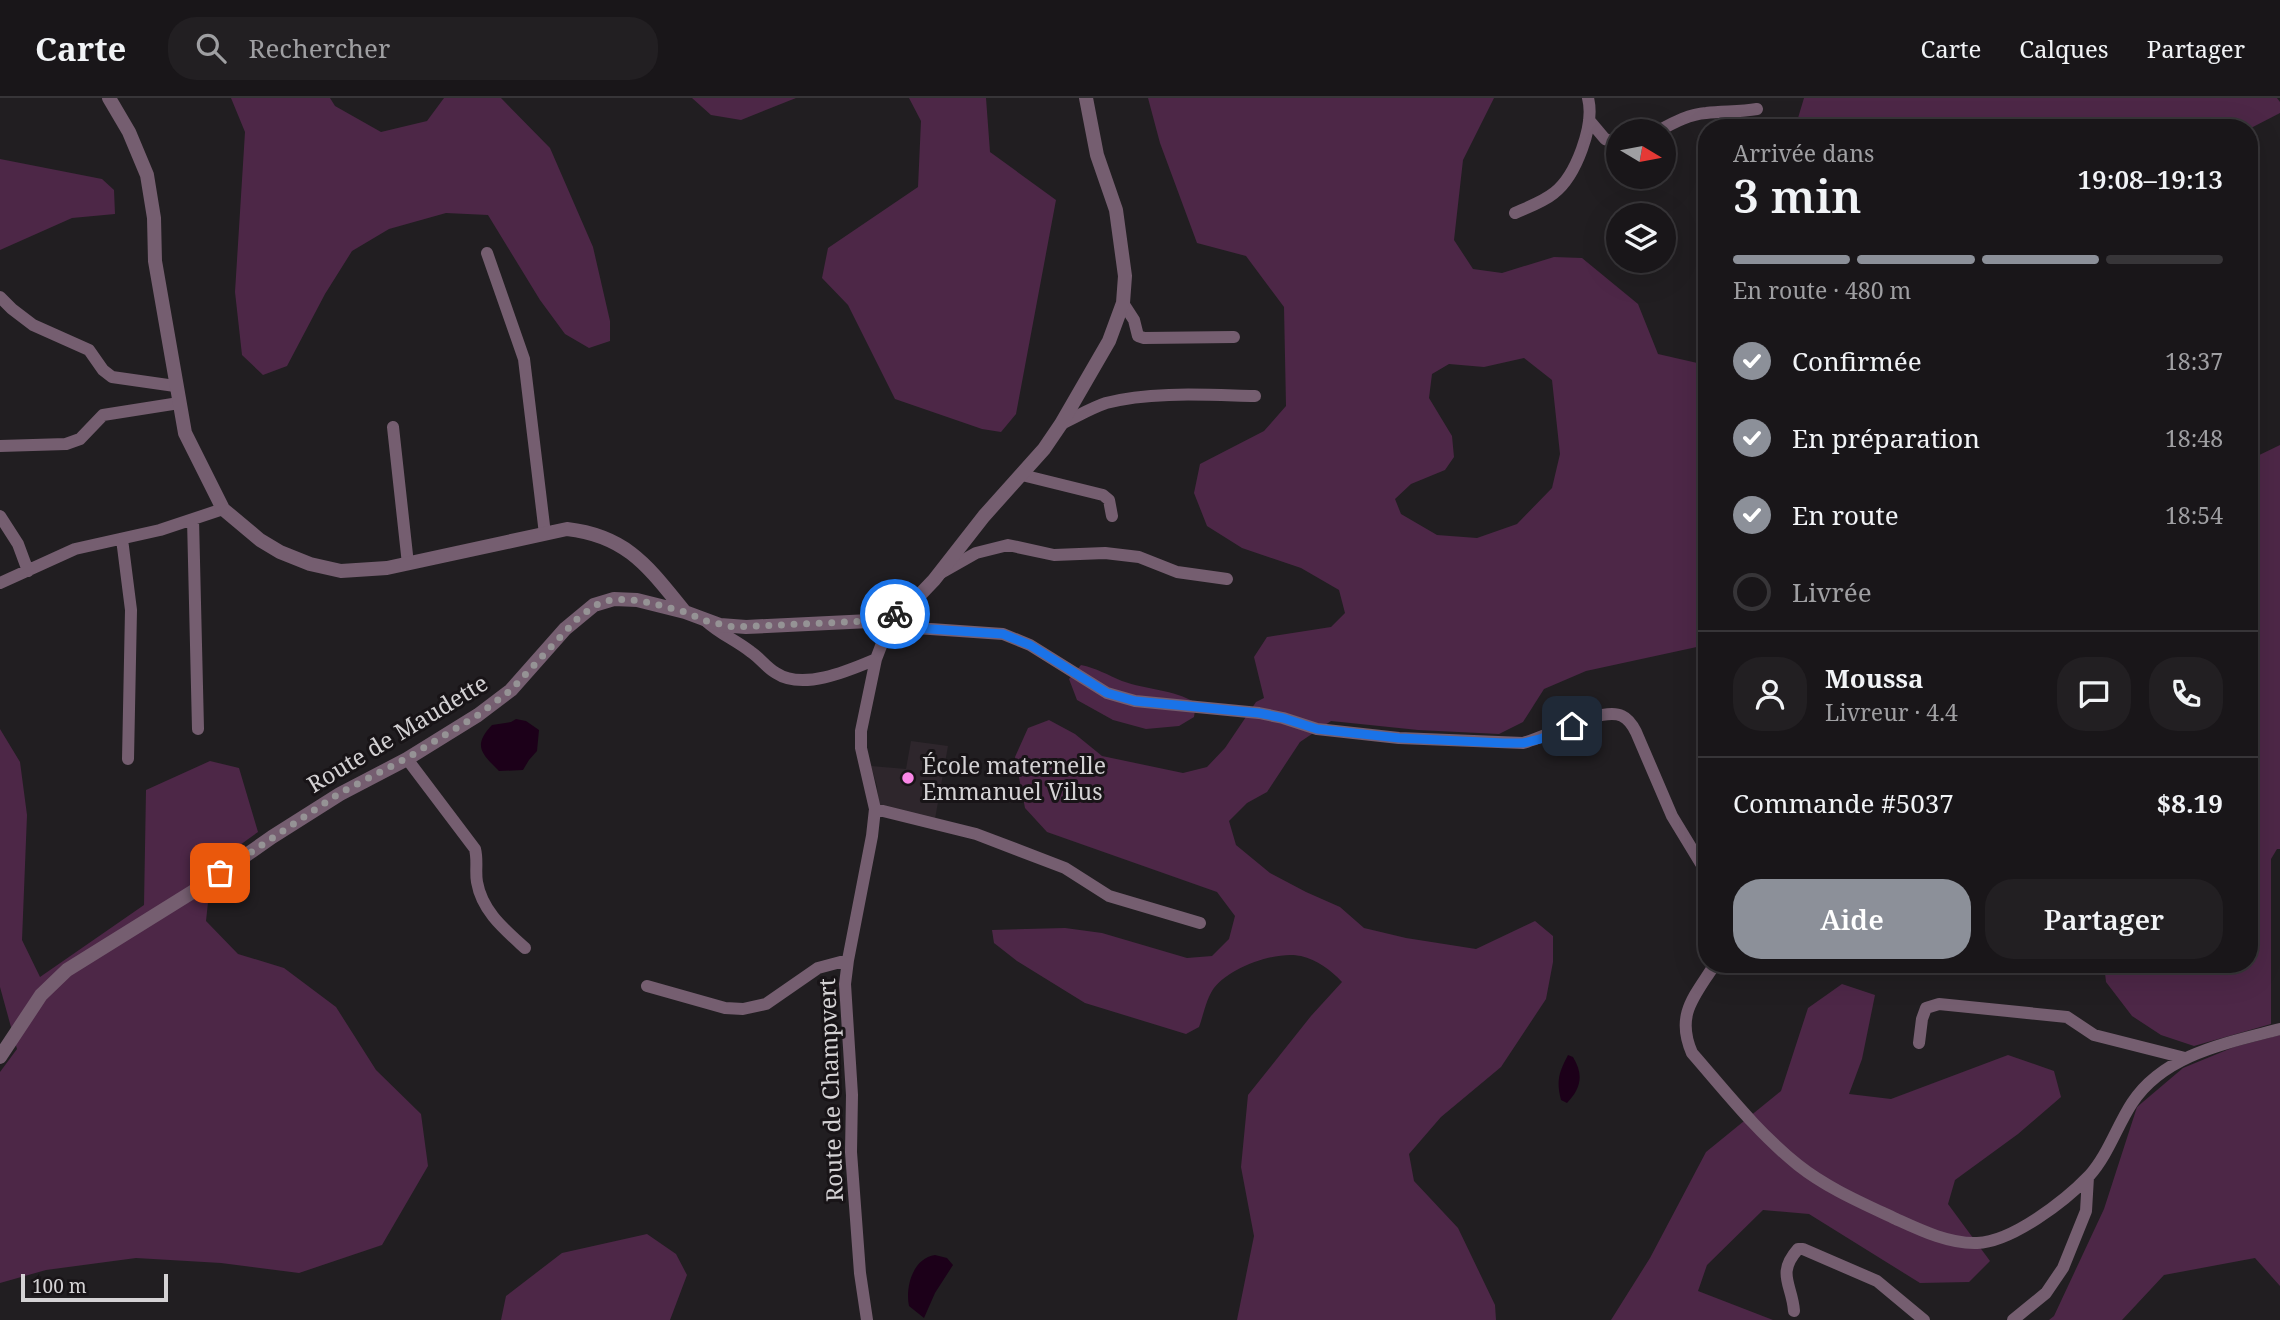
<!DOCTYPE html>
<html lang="fr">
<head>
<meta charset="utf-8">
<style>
	:root { --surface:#191619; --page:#221f22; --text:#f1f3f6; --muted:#9f9fa2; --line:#373538; --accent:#8c9099 }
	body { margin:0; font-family:"Noto Serif",serif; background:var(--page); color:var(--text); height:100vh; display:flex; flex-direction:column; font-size:26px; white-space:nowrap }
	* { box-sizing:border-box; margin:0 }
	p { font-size:23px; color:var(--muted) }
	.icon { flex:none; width:38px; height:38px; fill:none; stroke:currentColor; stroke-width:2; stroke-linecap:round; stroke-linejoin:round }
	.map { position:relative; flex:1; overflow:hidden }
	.side { position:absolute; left:1698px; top:21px; width:560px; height:854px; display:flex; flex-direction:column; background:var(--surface); border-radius:28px; box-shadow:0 7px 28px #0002,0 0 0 2px var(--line) }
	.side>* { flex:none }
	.needle { width:46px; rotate:100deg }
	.fabs { position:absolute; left:1606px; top:21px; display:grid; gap:14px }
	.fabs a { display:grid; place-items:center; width:70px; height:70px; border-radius:50%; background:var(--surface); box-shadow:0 7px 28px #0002,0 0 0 2px var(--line); font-size:35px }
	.scale { position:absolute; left:21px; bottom:18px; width:147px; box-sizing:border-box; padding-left:7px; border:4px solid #d4d2d4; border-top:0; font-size:19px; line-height:24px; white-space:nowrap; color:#d4d2d4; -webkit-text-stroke:5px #181417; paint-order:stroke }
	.pin { position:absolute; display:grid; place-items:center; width:60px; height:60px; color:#fff; margin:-30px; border-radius:14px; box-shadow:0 4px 10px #0006 }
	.courier { position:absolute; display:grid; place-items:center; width:70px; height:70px; margin:-35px; border:5px solid #1a73e8; border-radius:50%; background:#fff; color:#222; box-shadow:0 2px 9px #0007 }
	.head em { font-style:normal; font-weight:600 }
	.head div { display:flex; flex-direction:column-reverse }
	.head { display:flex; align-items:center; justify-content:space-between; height:119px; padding:0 35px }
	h1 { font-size:46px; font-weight:600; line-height:52px }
	.bar { display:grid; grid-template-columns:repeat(4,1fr); gap:10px 7px; align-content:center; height:84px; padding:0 35px }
	.bar i { height:9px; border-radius:5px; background:var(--line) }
	.bar .active { background:var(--accent) }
	.bar p { grid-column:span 4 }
	.line { display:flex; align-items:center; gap:18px; padding:0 35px; border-top:2px solid var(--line) }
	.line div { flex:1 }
	.round { display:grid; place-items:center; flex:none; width:74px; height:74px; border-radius:28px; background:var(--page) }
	ol { padding:0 35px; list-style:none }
	li { display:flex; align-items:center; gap:21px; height:77px }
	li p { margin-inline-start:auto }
	li .icon { padding:7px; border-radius:50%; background:var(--accent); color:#fff; stroke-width:4 }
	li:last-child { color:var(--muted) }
	li i { width:38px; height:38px; border:4px solid var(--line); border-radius:50% }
	.action { display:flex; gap:14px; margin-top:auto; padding:14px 35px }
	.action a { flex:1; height:80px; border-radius:28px; background:var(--accent); color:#fff; font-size:28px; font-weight:600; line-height:80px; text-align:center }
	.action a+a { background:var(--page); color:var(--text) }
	header { display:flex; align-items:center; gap:42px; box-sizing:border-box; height:98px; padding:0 35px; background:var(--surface); border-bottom:2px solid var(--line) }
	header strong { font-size:33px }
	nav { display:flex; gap:38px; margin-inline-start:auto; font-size:24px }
	.search { width:490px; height:63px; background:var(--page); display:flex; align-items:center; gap:18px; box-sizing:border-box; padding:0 24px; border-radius:28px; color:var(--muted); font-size:26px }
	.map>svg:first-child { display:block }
	.built { fill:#2e262c }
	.green { fill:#4d2747; fill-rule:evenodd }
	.water { fill:#1c0019 }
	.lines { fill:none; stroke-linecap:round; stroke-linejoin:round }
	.minor { stroke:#755e70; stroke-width:12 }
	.tertiary { stroke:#755e70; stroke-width:14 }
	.done { stroke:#959395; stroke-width:7; stroke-dasharray:0 12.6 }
	.route { stroke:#1a73e8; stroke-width:9 }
	.poi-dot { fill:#fa87e7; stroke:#181417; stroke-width:2.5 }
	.labels { text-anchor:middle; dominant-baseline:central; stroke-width:6; stroke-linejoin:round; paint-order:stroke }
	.street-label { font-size:23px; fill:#d4d2d4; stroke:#181417 }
	.poi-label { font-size:23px; fill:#d4d2d4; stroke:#181417; text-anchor:start }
</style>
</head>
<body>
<header>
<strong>Carte</strong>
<div class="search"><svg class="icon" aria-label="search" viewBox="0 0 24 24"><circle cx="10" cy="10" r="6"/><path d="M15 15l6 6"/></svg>Rechercher</div>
<nav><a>Carte</a><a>Calques</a><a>Partager</a></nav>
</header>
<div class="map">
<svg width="2280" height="1222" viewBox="0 0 2280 1222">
	<rect width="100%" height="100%" fill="#211e21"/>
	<path class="built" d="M911,643L948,648L935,721L879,707L877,688L871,668L906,671Z"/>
	<path class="green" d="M231,0H330L335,8L381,34L427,23L444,0H501L550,50L593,149L610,223V243L589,250L565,236L540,202L488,117L446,115L389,131L352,153L325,196L287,268L263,277L242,257L235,194L245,34Z
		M692,0H796L741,22L711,17Z
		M909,0H986L990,54L1056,102L1016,316L1001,334L982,331L895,301L848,207L822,180L828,150L918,89L921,23Z
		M1148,0H1494L1463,62L1454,142L1473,171L1502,175L1554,159L1582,160L1638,206L1658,256L1706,267V547L1586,573L1544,591L1523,624L1499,636L1418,632L1331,623L1300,644L1267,694L1247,705L1229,723L1236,747L1270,775L1306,794L1340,809L1364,830L1406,840L1476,851L1535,823L1553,838V864L1546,901L1501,969L1441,1019L1409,1056L1414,1083L1458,1130L1495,1207L1496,1222H1237L1254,1138L1241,1069L1248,997L1311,918L1342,884C1331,872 1317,862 1301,858C1276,852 1225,871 1212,893C1206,903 1203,918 1199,929L1186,936L1085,905L1017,863L994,845L992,832L1065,830L1102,835L1187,860L1212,858L1229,841L1235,818L1217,794L1047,734L1025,710L1015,659L1028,630L1049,622L1075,636L1102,658L1183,675L1207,669L1225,650L1256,604L1264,600L1254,559L1267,539L1331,529L1345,515L1339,492L1301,470L1242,450L1207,428L1194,395L1200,366L1264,333L1286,308L1284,209L1246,158L1197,145L1160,45ZM1524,260L1552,282L1560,356L1552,390L1517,426L1477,440L1437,437L1401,416L1395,401L1411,386L1445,372L1454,359L1452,338L1429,300L1432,276L1449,266L1484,269Z
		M1804,0H2277L2280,4V15L2249,31L1795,30Z
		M0,61L102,81L114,92L115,116L72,120L0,152Z
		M2280,347V751H2277L2271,761V926L2194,948L2161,937L2132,918L2106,884L2104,866H2249V362Z
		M1081,567C1096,570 1108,577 1122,583C1147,592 1173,591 1196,605L1194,619L1179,628L1146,631L1113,622L1077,602L1069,581Z
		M0,631L20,664L27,717L22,842L40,879L144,807L146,692L210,663L239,670L258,734L212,767L206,823L238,856L284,870L336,909L376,972L421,1016L428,1068L382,1147L299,1175L221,1165L136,1160L46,1172L0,1185V974L17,951L0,889Z
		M1842,886L1875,897L1862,961L1849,996L1891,1001L2008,957L2054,973L2061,999L2018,1036L1955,1082L1948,1106L1990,1163L1969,1184L1920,1185L1809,1116L1763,1112L1707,1167L1698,1193L1773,1222H1611L1650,1160L1706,1054L1781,993L1808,910Z
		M2280,937V1188L2255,1160L2164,1177L2122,1222H2049L2054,1218L2104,1111L2137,1009L2183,970L2234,949Z
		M647,1136L676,1156L687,1177L670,1222H501L506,1198L562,1155Z"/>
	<path class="water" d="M516,621L526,623L539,632L537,653L529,662L523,672L499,673C482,656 472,648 492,627L511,624Z
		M1568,957L1573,959C1584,977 1581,990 1567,1005L1561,1002C1556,983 1559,974 1568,957Z
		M935,1157L947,1160L953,1167L935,1195L924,1220L909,1208C905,1189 913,1160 935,1157Z"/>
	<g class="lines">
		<path class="minor" d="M1589,22L1605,41L1619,46
			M1658,33C1673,25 1689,16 1706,15C1724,13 1740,14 1757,11
			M1515,115C1528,109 1543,104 1554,95C1576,78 1595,27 1588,0
			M487,155L524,261L545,436
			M0,199L12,211L33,227L89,252L103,272L112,279L175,288
			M1123,205L1134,222L1138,238L1144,240L1234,239
			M1061,326C1076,319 1091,310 1106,305C1151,293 1209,297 1255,298
			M393,329L408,466
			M0,348L66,346L80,341L103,317L179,305
			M1022,377L1103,397L1109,402L1112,418
			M0,418L18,446L28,473
			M193,421L198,631
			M122,441L131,512L128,661
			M939,476L976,455L1008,447L1054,457L1105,455L1139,459L1177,474L1227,481
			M0,485L75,451L160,432L223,411
			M897,515L906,525L916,530L1003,536L1030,547L1107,595L1135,603L1259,615L1283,620L1317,631L1399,640L1523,645C1546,639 1602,608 1622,618C1629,621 1633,628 1636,634L1672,718L1706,774
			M706,523C720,536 736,542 751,554C760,560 767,570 776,575C803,593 850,572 876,561
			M407,661L475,751C478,763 475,773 477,784C482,813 504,831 525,850
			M875,711L976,736L1065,770L1109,798L1200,825
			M1715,866C1695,898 1675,916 1692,955C1726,994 1758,1035 1798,1067C1827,1090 1862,1105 1896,1121C1920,1132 1949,1146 1977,1145C2012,1144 2065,1103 2089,1078C2108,1057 2117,1028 2132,1005C2164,956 2227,945 2280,931
			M647,888L725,910L743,911L766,906L818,870L848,862
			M1919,945L1922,921L1926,910L1939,906L2067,919L2094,937L2185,960
			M1794,1213C1792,1186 1776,1176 1798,1151H1803L1877,1183L1924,1222
			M867,1222L860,1175L851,1054L852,997L845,886L848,862L872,738L875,711L861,650V633L876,561L893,517
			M2013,1222L2046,1195L2063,1170L2086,1113L2088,1079"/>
		<path class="tertiary" d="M109,0L129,34L147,77L154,120L155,163L185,335L223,411L260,442L280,454L310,466L341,473L387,470L567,431C628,438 649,470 685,514
			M0,959L41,897L67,872L202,788L272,739L340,696L407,661L478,617L511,592L565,531L594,507L614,501L637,502L685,514L720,527L746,529L870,523L897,515L912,505L934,482L984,418L1044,351L1061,326L1109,243L1123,205L1125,178L1116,112L1097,57L1086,0"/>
	</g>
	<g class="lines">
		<path class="done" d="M220,775L340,695L407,660L478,617L511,592L578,520L594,508L605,503L627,501L651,505L685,514L706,523L733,529L870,523L895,516"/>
		<path class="route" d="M895,516L897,515L906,525L916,530L1003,536L1030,547L1107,595L1135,603L1259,615L1283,620L1317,631L1399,640L1503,645H1523L1540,641L1572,628"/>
	</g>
	<circle class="poi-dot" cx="908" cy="680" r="7"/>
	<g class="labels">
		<g class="street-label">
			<text transform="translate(397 635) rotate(-31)">Route de Maudette</text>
			<text transform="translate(830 992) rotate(-92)">Route de Champvert</text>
		</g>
		<g class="poi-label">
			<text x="922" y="667">École maternelle<tspan x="922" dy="26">Emmanuel Vilus</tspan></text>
		</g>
	</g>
</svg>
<div class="fabs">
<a><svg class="needle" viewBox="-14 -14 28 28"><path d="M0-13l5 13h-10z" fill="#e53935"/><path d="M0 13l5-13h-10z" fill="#9f9fa2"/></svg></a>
<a><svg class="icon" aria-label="layers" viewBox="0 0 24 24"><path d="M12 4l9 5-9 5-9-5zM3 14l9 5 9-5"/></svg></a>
</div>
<div class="scale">100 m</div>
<div class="pin" style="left:220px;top:775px;background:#ea580c"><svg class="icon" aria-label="bag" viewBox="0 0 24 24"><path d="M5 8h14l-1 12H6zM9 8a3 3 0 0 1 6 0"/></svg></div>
<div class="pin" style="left:1572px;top:628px;background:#1f2937"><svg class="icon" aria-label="home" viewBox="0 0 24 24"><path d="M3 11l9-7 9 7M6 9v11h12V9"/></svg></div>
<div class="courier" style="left:895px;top:516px"><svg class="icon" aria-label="bike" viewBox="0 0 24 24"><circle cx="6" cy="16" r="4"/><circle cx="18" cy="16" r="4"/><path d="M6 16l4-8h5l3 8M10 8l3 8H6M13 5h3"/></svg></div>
<section class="side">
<div class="head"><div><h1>3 min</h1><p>Arrivée dans</p></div><em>19:08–19:13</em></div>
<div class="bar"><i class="active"></i><i class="active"></i><i class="active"></i><i></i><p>En route · 480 m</p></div>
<ol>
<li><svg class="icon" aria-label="check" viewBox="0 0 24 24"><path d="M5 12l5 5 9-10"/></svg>Confirmée<p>18:37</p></li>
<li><svg class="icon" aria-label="check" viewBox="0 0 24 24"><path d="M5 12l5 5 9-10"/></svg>En préparation<p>18:48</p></li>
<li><svg class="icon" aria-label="check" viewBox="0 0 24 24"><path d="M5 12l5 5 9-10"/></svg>En route<p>18:54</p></li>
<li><i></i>Livrée</li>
</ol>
<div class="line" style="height:126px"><a class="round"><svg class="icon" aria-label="person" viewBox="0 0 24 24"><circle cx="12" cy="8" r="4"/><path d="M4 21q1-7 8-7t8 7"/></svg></a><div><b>Moussa</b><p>Livreur · 4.4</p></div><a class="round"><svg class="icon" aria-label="chat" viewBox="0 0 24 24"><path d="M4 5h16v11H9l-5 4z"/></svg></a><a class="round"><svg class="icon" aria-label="phone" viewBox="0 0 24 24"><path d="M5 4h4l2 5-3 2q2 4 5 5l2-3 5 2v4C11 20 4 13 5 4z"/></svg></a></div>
<div class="line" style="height:91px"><div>Commande #5037</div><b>$8.19</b></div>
<div class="action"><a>Aide</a><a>Partager</a></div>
</section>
</div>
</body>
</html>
